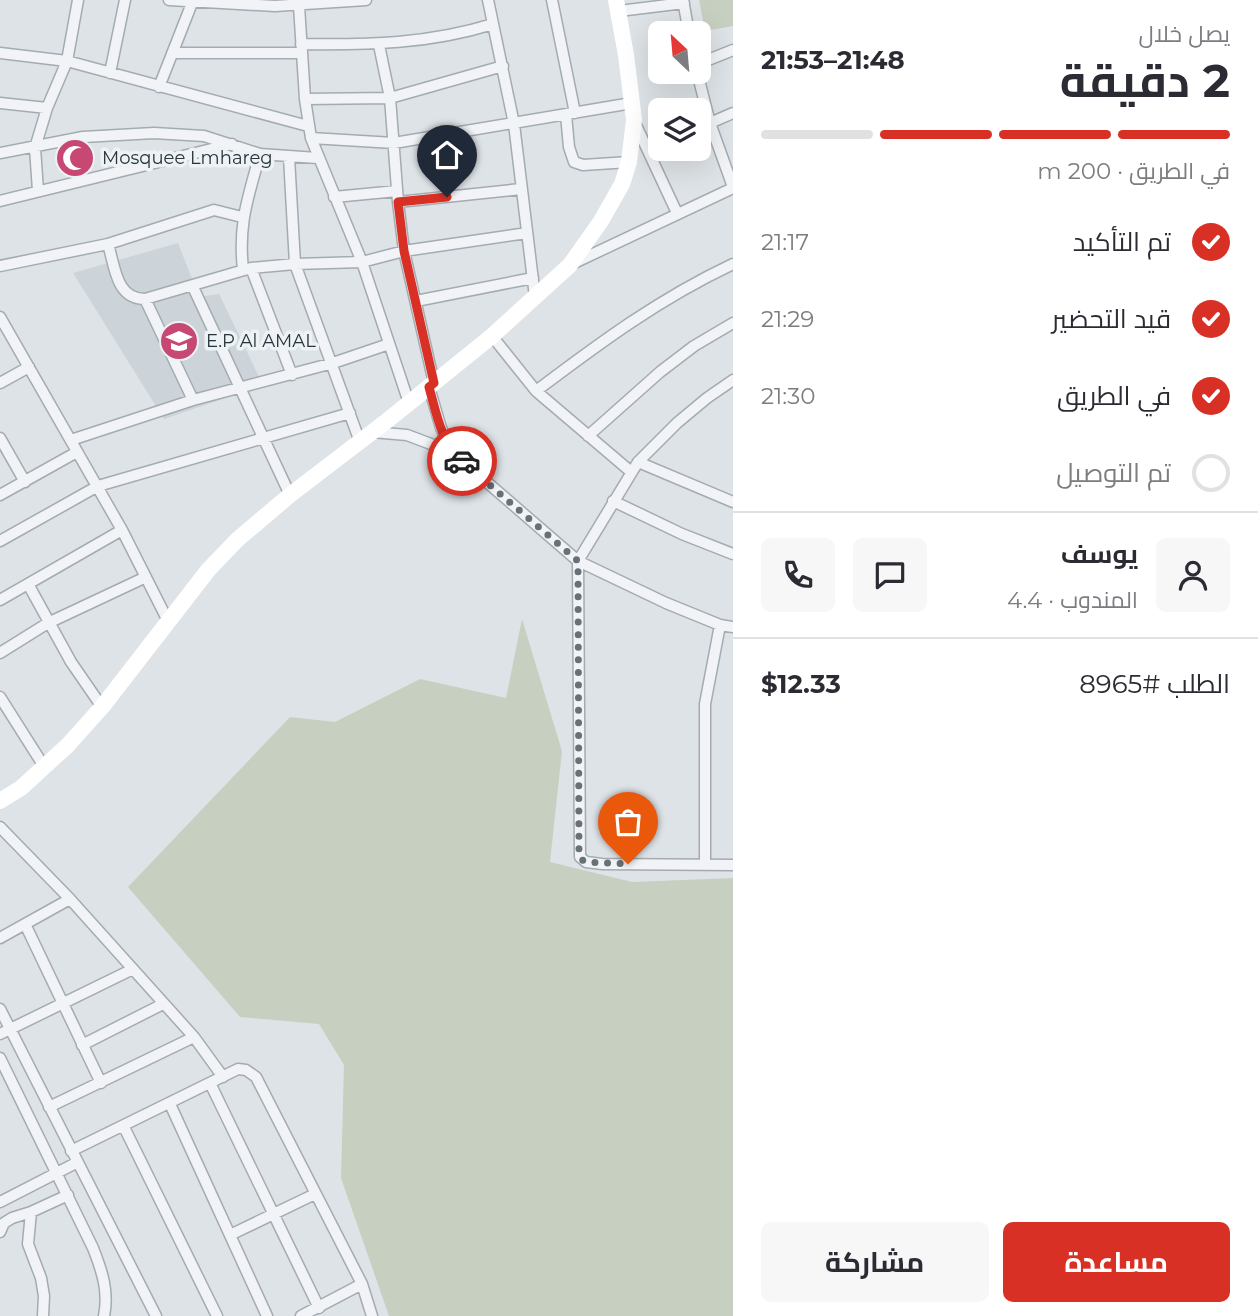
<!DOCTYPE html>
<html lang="ar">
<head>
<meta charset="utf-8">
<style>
	:root { --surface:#fff; --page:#f7f7f7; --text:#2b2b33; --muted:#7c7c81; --line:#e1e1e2; --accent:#d93025 }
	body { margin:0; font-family:Montserrat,Cairo,sans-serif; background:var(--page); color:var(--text); direction:rtl; height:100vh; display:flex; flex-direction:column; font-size:26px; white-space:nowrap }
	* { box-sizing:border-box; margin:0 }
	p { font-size:23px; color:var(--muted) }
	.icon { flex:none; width:38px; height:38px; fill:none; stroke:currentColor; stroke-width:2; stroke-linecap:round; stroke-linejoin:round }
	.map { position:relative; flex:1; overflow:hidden; direction:ltr }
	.drawer { display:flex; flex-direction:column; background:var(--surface); width:525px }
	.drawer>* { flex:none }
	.needle { width:46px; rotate:334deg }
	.controls { position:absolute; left:648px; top:21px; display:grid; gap:14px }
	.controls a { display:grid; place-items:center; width:63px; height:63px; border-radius:10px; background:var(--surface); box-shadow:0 7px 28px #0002; font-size:35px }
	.pin { position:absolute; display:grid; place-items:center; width:60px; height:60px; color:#fff; margin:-72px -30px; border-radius:50% 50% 50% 0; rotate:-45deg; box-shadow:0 0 7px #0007 }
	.pin .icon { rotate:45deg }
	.courier { position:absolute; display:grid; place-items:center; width:70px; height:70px; margin:-35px; border:5px solid #d93025; border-radius:50%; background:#fff; color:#222; box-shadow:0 2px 9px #0007 }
	.overview em { font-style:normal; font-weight:700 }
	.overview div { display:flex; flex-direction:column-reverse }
	.overview { display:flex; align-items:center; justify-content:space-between; height:119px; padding:0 28px }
	h1 { font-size:46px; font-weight:700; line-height:52px }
	.bar { display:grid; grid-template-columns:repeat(4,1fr); gap:10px 7px; align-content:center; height:84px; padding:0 28px }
	.bar i { height:9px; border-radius:5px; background:var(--line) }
	.bar .on { background:var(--accent) }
	.bar p { grid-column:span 4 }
	.line { display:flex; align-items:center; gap:18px; padding:0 28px; border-top:2px solid var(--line) }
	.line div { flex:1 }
	.round { display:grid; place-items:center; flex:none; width:74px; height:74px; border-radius:10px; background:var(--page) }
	ol { padding:0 28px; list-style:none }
	li { display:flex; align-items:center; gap:21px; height:77px }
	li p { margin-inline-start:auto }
	li .icon { padding:7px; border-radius:50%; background:var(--accent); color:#fff; stroke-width:4 }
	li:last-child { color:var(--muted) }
	li i { width:38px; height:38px; border:4px solid var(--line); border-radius:50% }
	.primary-button { display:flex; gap:14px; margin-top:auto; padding:14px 28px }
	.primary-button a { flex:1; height:80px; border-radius:10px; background:var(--accent); color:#fff; font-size:28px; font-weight:700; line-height:80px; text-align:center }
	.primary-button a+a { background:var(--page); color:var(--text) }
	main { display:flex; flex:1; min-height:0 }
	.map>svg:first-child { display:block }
	.built { fill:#ccd3d9 }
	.green { fill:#c7d0c0 }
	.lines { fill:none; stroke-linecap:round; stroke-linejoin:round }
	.minor-casing { stroke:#a4abb1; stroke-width:13 }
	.minor { stroke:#f1f3f6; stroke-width:10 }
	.secondary { stroke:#fff; stroke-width:16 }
	.done { stroke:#687178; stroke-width:7; stroke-dasharray:0 12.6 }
	.route { stroke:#d93025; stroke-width:9 }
	.labels { text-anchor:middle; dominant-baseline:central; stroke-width:7; stroke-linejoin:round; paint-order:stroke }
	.poi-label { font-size:18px; fill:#28333d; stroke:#edf2f5; text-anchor:start }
</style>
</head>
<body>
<main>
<section class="drawer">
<div class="overview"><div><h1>2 دقيقة</h1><p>يصل خلال</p></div><em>21:48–21:53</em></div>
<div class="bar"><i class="on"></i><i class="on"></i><i class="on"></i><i></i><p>في الطريق · 200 m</p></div>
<ol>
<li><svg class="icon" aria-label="check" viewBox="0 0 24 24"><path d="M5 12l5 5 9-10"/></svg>تم التأكيد<p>21:17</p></li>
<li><svg class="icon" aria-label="check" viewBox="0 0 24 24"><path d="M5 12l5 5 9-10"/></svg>قيد التحضير<p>21:29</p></li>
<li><svg class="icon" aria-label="check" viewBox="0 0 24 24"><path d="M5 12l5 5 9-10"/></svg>في الطريق<p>21:30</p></li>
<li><i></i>تم التوصيل</li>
</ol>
<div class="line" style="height:126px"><a class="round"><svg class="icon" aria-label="person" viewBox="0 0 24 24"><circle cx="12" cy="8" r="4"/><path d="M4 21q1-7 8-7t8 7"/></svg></a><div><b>يوسف</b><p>المندوب · 4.4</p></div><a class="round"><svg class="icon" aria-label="chat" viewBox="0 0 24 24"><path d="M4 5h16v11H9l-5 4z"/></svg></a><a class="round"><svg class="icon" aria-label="phone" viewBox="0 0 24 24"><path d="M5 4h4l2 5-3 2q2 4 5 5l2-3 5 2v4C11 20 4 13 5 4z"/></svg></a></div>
<div class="line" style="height:91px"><div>الطلب #8965</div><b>$12.33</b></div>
<div class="primary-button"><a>مساعدة</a><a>مشاركة</a></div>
</section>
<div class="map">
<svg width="733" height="1316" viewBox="0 0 733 1316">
	<rect width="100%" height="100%" fill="#dee3e7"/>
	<path class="built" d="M178,243L199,297L219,294L263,385L164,419L73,273Z"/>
	<path class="green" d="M699,0H733V26L705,31Z
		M522,619L562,751L550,862L632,882L733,878V1316H389L341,1178L344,1065L319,1024L240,1017L128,887L290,717L335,722L420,679L506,698Z"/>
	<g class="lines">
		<defs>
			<path id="minor" d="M169,0L275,6L366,0
				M488,0L514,124L535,297
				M552,0L575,113
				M683,0L689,33
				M299,6L305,99L311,138L362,262L409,403
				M619,11L684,3
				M301,44C368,45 429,44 493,24
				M379,45L390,98L398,202L404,251L434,383
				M0,53L67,61L308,126
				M174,53H302
				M698,64L733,50
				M697,72L710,123L733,187
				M110,73L125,0
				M159,87L192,3
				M305,99L390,98L503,66
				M0,103L47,108
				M566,115L569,147L574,162L583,165L629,162
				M635,123L677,213
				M710,123L733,113
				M311,138L394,143L632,103
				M0,153L83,137L154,133L204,136L260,154L317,158
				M289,157L295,264L360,442
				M38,191L35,148L47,108L67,61L78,0
				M334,197L397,191
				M0,201L232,144
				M398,202L521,189
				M108,244C115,267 116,299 145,299L251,268L295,264L362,262L404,251L527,233
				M574,263L733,188
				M0,266L108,244L214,210L242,217
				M251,268L292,375
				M243,270C238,223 248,198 260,154
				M193,287L290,495
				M145,299L193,400
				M416,301L533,278
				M0,317L122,530L168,621
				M492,336L536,391L630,471
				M733,380L707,398L677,423L638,462L578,561L580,857L586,862L602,864L733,865
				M0,383L29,367
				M429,387L441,428L452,452
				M536,391C601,342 659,299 733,264
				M372,432L407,435L452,452L578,561L666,603L720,625L733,627
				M588,436L660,372L694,346L733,323
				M0,438L25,482
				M71,440L193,400L333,363L389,344
				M638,462L733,502
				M0,495L77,452
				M613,501L682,534L733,554
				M0,541L98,486L350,413
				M28,584L71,662L102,707
				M0,600L122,530
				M0,653L48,623L146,577
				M0,697L45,768
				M0,827L70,899L194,1037L223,1077
				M705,865V704L720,625
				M25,924L101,1083
				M0,938L70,899
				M0,1009L156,1316
				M0,1034L131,970
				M82,1045L163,1004
				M0,1058L93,1248C102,1271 109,1291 104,1316
				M210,1083L319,1308
				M170,1104L267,1316
				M49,1107L194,1037
				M124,1127L217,1316
				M71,1151L238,1069L246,1070L256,1077L362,1284L301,1316
				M0,1202L76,1163
				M31,1212L28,1244L41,1278L44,1296L43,1316
				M0,1232L4,1223L12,1218L31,1212L68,1195
				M230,1235L315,1194
				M362,1284L372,1316"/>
		</defs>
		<use href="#minor" class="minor-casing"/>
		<use href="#minor" class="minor"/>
		<path class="secondary" d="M0,801L21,788L68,745L102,707L209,569L238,539L290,495L388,420L492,336L570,265L601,221L622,184L629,162L634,120L626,55L616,0"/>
	</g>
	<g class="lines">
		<path class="done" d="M462,461L578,561L579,853L582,860L586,862L628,864"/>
		<path class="route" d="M447,197L398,202L404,251L434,383L429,387C436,412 441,443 462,461"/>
	</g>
	<defs>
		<symbol id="mosque-disc" viewBox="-11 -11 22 22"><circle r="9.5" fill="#c74872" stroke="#edf2f5"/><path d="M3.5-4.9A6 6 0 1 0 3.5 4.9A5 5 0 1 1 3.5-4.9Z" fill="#fff"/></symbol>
		<symbol id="school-disc" viewBox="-11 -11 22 22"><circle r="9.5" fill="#c74872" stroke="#edf2f5"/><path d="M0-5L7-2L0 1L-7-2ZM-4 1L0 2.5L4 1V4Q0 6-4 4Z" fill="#fff"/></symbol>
	</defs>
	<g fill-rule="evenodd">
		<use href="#mosque-disc" x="53" y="136" width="44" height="44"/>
		<use href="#school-disc" x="157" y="319" width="44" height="44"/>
	</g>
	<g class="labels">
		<g class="poi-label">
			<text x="102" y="158">Mosquee Lmhareg</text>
			<text x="206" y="341">E.P Al AMAL</text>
		</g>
	</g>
</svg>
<div class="controls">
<a><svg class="needle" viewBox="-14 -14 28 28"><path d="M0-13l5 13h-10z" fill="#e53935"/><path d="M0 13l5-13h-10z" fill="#7c7c81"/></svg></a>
<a><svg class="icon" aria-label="layers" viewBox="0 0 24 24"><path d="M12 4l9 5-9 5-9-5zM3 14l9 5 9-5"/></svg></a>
</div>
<div class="pin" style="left:628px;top:864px;background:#ea580c"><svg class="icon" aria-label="bag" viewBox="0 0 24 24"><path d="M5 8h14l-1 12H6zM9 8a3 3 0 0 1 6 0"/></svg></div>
<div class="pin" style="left:447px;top:197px;background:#1f2937"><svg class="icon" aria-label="home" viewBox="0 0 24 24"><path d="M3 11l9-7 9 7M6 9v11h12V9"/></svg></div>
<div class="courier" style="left:462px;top:461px"><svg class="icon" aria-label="car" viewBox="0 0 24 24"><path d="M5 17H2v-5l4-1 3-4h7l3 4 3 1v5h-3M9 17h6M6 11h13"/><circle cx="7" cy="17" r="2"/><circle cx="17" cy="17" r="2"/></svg></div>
</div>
</main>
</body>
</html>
